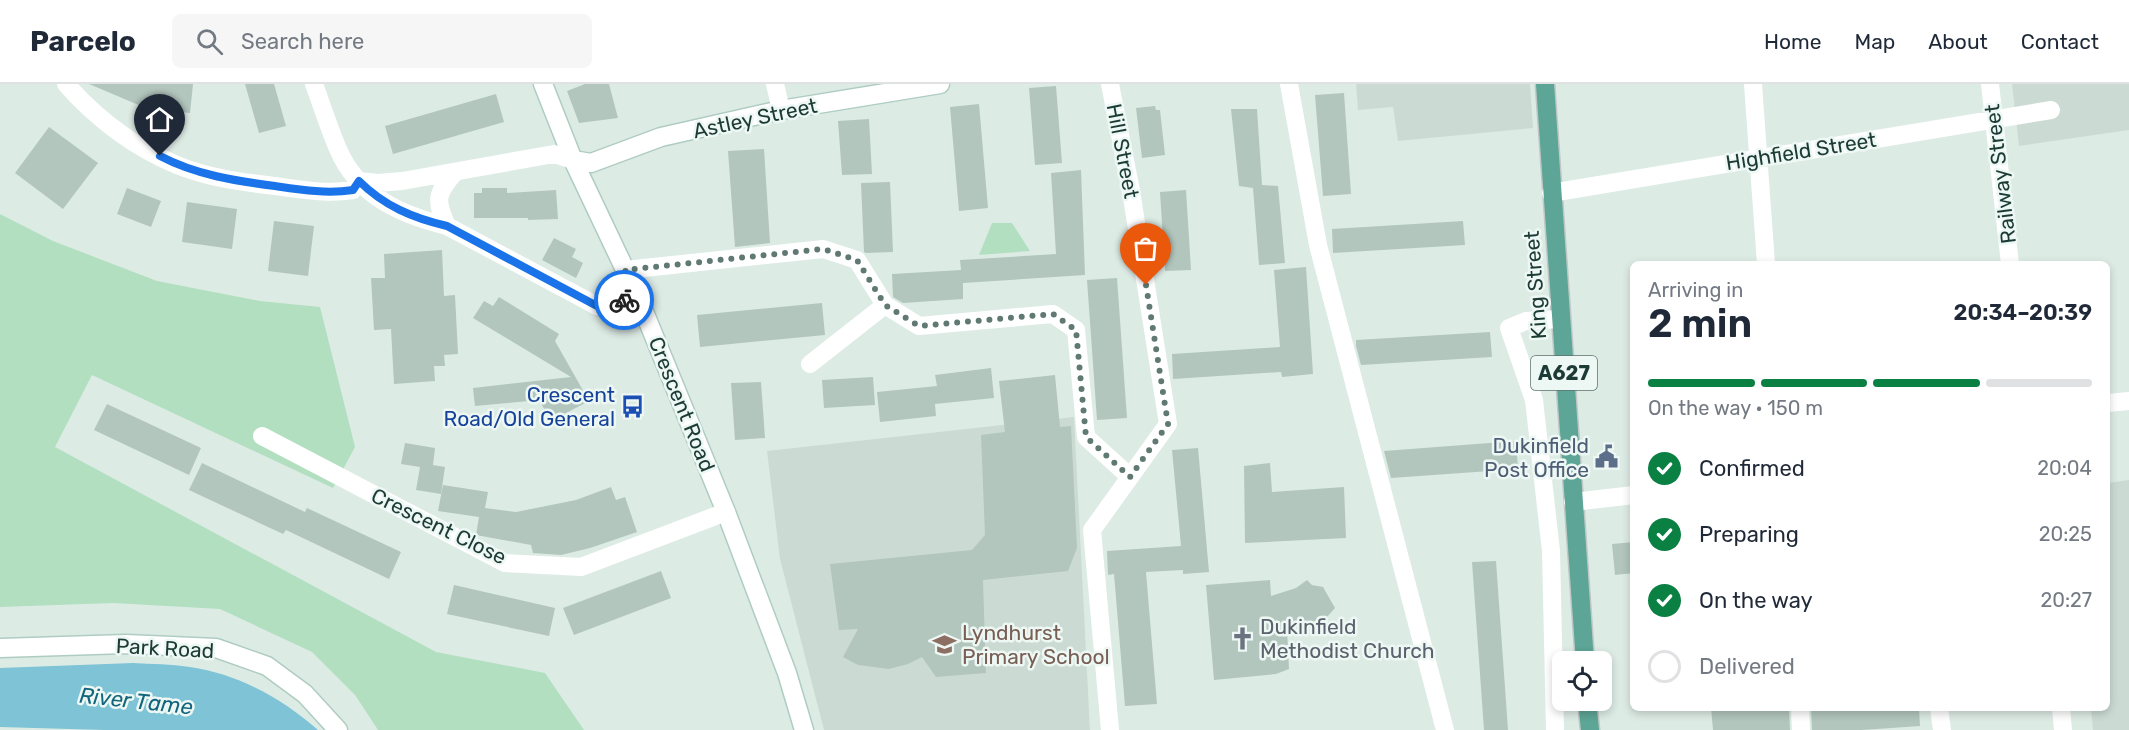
<!DOCTYPE html>
<html lang="en">
<head>
<meta charset="utf-8">
<style>
	:root { --surface:#fff; --page:#f6f6f7; --text:#1f2937; --muted:#747a83; --line:#e0e1e3; --accent:#0b8043 }
	body { margin:0; font-family:Rubik,sans-serif; background:var(--page); color:var(--text); height:100vh; display:flex; flex-direction:column; font-size:22px; white-space:nowrap }
	* { box-sizing:border-box; margin:0 }
	p { font-size:20px; color:var(--muted) }
	.icon { flex:none; width:33px; height:33px; fill:none; stroke:currentColor; stroke-width:2; stroke-linecap:round; stroke-linejoin:round }
	.map { position:relative; flex:1; overflow:hidden }
	.sheet { position:absolute; left:1630px; top:177px; width:480px; height:450px; display:flex; flex-direction:column; background:var(--surface); border-radius:9px; box-shadow:0 3px 9px #0003 }
	.sheet>* { flex:none }
	.tools { position:absolute; left:1552px; top:567px; display:grid; gap:12px }
	.tools a { display:grid; place-items:center; width:60px; height:60px; border-radius:9px; background:var(--surface); box-shadow:0 3px 9px #0003; font-size:30px }
	.pin { position:absolute; display:grid; place-items:center; width:51px; height:51px; color:#fff; margin:-62px -26px; border-radius:50% 50% 50% 0; rotate:-45deg; box-shadow:0 0 6px #0007 }
	.pin .icon { rotate:45deg }
	.courier { position:absolute; display:grid; place-items:center; width:60px; height:60px; margin:-30px; border:4px solid #1a73e8; border-radius:50%; background:#fff; color:#222; box-shadow:0 2px 8px #0007 }
	.head em { font-style:normal; font-weight:600 }
	.head div { display:flex; flex-direction:column-reverse }
	.head { display:flex; align-items:center; justify-content:space-between; height:102px; padding:0 18px }
	h1 { font-size:39px; font-weight:600; line-height:45px }
	.bar { display:grid; grid-template-columns:repeat(4,1fr); gap:9px 6px; align-content:center; height:72px; padding:0 18px }
	.bar i { height:8px; border-radius:4px; background:var(--line) }
	.bar .selected { background:var(--accent) }
	.bar p { grid-column:span 4 }
	ol { padding:0 18px; list-style:none }
	li { display:flex; align-items:center; gap:18px; height:66px }
	li p { margin-inline-start:auto }
	li .icon { padding:6px; border-radius:50%; background:var(--accent); color:#fff; stroke-width:4 }
	li:last-child { color:var(--muted) }
	li i { width:33px; height:33px; border:3px solid var(--line); border-radius:50% }
	header { display:flex; align-items:center; gap:36px; box-sizing:border-box; height:84px; padding:0 30px; background:var(--surface); border-bottom:2px solid var(--line) }
	header strong { font-size:28px }
	nav { display:flex; gap:33px; margin-inline-start:auto; font-size:21px }
	.search { width:420px; height:54px; background:var(--page); display:flex; align-items:center; gap:15px; box-sizing:border-box; padding:0 21px; border-radius:9px; color:var(--muted); font-size:22px }
	.map>svg:first-child { display:block }
	.built { fill:#cbdbd4 }
	.green { fill:#b3dfc1 }
	.water { fill:#7ec4d6 }
	.building { fill:#b2c6be }
	.lines { fill:none; stroke-linecap:round; stroke-linejoin:round }
	.secondary-casing { stroke:#afccc3; stroke-width:21 }
	.primary-casing { stroke:#c0c8c6; stroke-width:21 }
	.street { stroke:#fff; stroke-width:18 }
	.secondary { stroke:#fff; stroke-width:18 }
	.primary { stroke:#5da596; stroke-width:18 }
	.done { stroke:#607973; stroke-width:6; stroke-dasharray:0 10.8 }
	.route { stroke:#1a73e8; stroke-width:8 }
	.labels { text-anchor:middle; dominant-baseline:central; stroke-width:5; stroke-linejoin:round; paint-order:stroke }
	.shield { fill:#edf7f3; stroke:#5b736e; stroke-width:1.5 }
	.shield-label { font-size:20px; font-weight:bold; fill:#1d3b35 }
	.street-label { font-size:21px; fill:#1d3b35; stroke:#edf7f3 }
	.transit-label { font-size:21px; fill:#164399; stroke:#edf7f3; text-anchor:end }
	.service-label { font-size:21px; fill:#4e5e75; stroke:#edf7f3; text-anchor:end }
	.worship-label { font-size:21px; fill:#5b616d; stroke:#edf7f3; text-anchor:start }
	.education-label { font-size:21px; fill:#785e54; stroke:#edf7f3; text-anchor:start }
	.water-label { font-size:22px; font-style:italic; fill:#12657c; stroke:#edf7f3 }
</style>
</head>
<body>
<header>
<strong>Parcelo</strong>
<div class="search"><svg class="icon" aria-label="search" viewBox="0 0 24 24"><circle cx="10" cy="10" r="6"/><path d="M15 15l6 6"/></svg>Search here</div>
<nav><a>Home</a><a>Map</a><a>About</a><a>Contact</a></nav>
</header>
<div class="map">
<svg width="2129" height="646" viewBox="0 0 2129 646">
	<rect width="100%" height="100%" fill="#ddebe5"/>
	<path class="built" d="M1356,0H1530L1533,44L1398,57L1393,23L1358,26Z
		M2012,0H2129V46L2019,62Z
		M1074,333L1090,646H824L780,475L767,367Z
		M2129,396V646H2093L2091,624H2108V399Z"/>
	<path class="green" d="M0,130L53,157L157,197L260,217L320,223L355,363L333,404L92,291L55,363L436,568L545,589L584,646H378L355,611L312,568L220,525L113,519L0,523Z
		M992,139H1012L1030,167L979,171Z"/>
	<path class="water" d="M133,579C152,580 171,580 190,583C238,590 282,614 318,646H104L0,643V584Z"/>
	<path class="building" d="M89,0H193L190,29L148,25Z
		M245,0H274L286,42L259,49Z
		M585,0H609L618,34L579,39L567,7Z
		M1056,2L1062,79L1035,81L1029,4Z
		M1344,9L1351,110L1323,112L1315,11Z
		M496,10L504,38L393,70L385,42Z
		M979,20L988,124L959,127L950,23Z
		M1155,22L1156,26H1160L1165,71L1142,74L1136,24Z
		M1231,25H1257L1262,101L1278,102L1285,179L1259,181L1253,104L1239,102Z
		M869,35L872,90L842,91L838,37Z
		M49,43L98,79L63,125L15,89Z
		M764,65L770,159L735,163L728,67Z
		M1081,86L1085,191L963,199V215L903,219L893,213L892,190L961,186L960,176L1056,170L1051,89Z
		M890,98L893,168L866,169L864,168L861,99Z
		M127,104L161,117L151,143L117,130Z
		M482,104H507V109L556,106L558,135L528,136V134H474V109H482Z
		M1186,106L1191,186L1165,187L1160,108Z
		M187,118L237,125L232,165L182,158Z
		M274,137L314,142L308,192L268,187Z
		M1463,137L1465,161L1333,169L1332,145Z
		M554,154L576,165L572,173L583,179L576,194L542,176Z
		M442,166L444,212L455,211L458,270L444,271L445,282H434L435,297L394,300L391,245L374,246L371,194H385L384,170Z
		M1306,183L1313,290L1282,293L1281,288L1173,295L1172,270L1280,263L1274,186Z
		M1117,194L1127,334L1097,336L1087,196Z
		M499,213L559,250L555,257L589,317L551,337L539,316L475,322L473,304L571,293L473,234L484,217L493,222Z
		M822,219L825,251L700,263L697,231Z
		M1490,248L1492,273L1361,281L1356,262V256Z
		M991,284L994,314L935,320L936,332L880,338L877,308L937,302L935,291Z
		M1055,291L1060,343L1071,342L1077,464L1068,487L983,496L986,589L936,593L922,573L908,580L889,585L858,581L843,573L858,545L839,546L830,480L972,466L985,451L981,351L1005,348L999,297Z
		M873,293L875,321L824,324L822,296Z
		M761,298L765,354L735,356L731,299Z
		M107,320L201,364L189,391L94,346Z
		M1516,357L1518,385L1391,394L1384,367Z
		M405,359L435,364L433,381L445,383L441,410L416,406L420,383L401,380Z
		M1198,364L1209,488L1183,490V486L1146,488L1157,620L1125,622L1114,490L1108,491L1107,467L1181,462L1172,366Z
		M202,379L305,428L307,424L401,468L389,495L286,446L283,450L189,406Z
		M1270,379L1272,408L1344,403L1346,454L1245,459L1244,382Z
		M443,401L488,408L485,424L516,428L576,416L611,403L616,416L625,413L637,448L590,464L561,471L533,469L531,461L476,451L479,433L438,427Z
		M1634,458V489L1615,491L1612,460Z
		M1496,477L1508,646H1484L1472,478Z
		M661,487L671,514L574,551L563,524Z
		M1270,496L1271,512L1296,504L1307,496L1312,501L1323,503L1335,524L1319,542L1287,544L1289,585L1276,590L1214,596L1206,501Z
		M454,501L555,524L549,552L447,530Z
		M1711,624H1789L1790,646H1713Z
		M1811,624H1919L1920,642L1862,646H1812Z"/>
	<g class="lines">
		<defs>
			<path id="secondary" d="M543,0L573,76L638,213L726,428L787,589L804,646
				M573,76L591,79L661,53L781,26L940,0
				M0,564L126,560L216,564L267,582L305,610L338,646"/>
			<path id="primary" d="M1545,0L1585,578
				M1587,616L1590,646"/>
		</defs>
		<use href="#secondary" class="secondary-casing"/>
		<use href="#primary" class="primary-casing"/>
		<path class="street" d="M66,0C96,34 134,63 177,81C208,94 242,98 275,102C302,106 327,110 353,106L359,97
			M314,0C322,22 329,44 338,65C358,112 401,131 447,142L597,222L638,213
			M775,0L781,26
			M1289,0L1318,161L1445,646
			M1753,0L1766,180
			M1990,0L2010,180
			M359,97L378,99L402,97L554,70L573,76
			M1551,109L2051,26
			M447,142C435,116 436,110 455,88
			M625,186L823,165L857,176L885,221L919,242L1053,230L1076,246L1086,353L1130,393
			M810,280L885,221
			M2108,319L2129,317
			M262,352L505,479L581,483L726,428
			M1573,418L1634,411
			M1800,624L1801,646
			M1939,624L1942,646
			M2061,624L2063,646
			M1110,646L1092,446L1168,340L1131,107L1110,0
			M1555,646L1551,467L1534,316L1509,244L1526,237L1560,235"/>
		<use href="#secondary" class="secondary"/>
		<use href="#primary" class="primary"/>
	</g>
	<g class="lines">
		<path class="done" d="M624,216L638,213L625,186L823,165L857,176L885,221L919,242L1053,230L1076,246L1086,353L1130,393L1168,340L1146,201"/>
		<path class="route" d="M160,72C196,91 236,97 275,102C302,106 327,110 353,106L359,97C384,122 413,134 447,142L597,222L624,216"/>
	</g>
	<defs>
		<symbol id="bus-bare" viewBox="-9 -9 18 18"><path d="M-5-6H5V4H4V6H2V4H-2V6H-4V4H-5ZM-3.5-4V0h7V-4ZM-3.5 1.2v1.5H-2V1.2ZM2 1.2v1.5H3.5V1.2Z" fill="#1a4fb4" stroke="#edf7f3" stroke-width="2.5" paint-order="stroke"/></symbol>
		<symbol id="civic-bare" viewBox="-9 -9 18 18"><path d="M-.6-6.5H3V-4.5H.6V-3L4-1V1h2V6H-6V1h2V-1L-.6-3ZM-1.2 2.5V6h2.4V2.5Z" fill="#5c6f8a" stroke="#edf7f3" stroke-width="2.5" paint-order="stroke"/></symbol>
		<symbol id="church-bare" viewBox="-9 -9 18 18"><path d="M-1.2-6h2.4v3.5h3.3v2.4h-3.3V6h-2.4V-.1h-3.3v-2.4h3.3Z" fill="#6b7280" stroke="#edf7f3" stroke-width="2.5" paint-order="stroke"/></symbol>
		<symbol id="school-bare" viewBox="-9 -9 18 18"><path d="M0-5L7-2L0 1L-7-2ZM-4 1L0 2.5L4 1V4Q0 6-4 4Z" fill="#8d6e63" stroke="#edf7f3" stroke-width="2.5" paint-order="stroke"/></symbol>
	</defs>
	<g fill-rule="evenodd">
		<use href="#bus-bare" x="616" y="306" width="33" height="33"/>
		<use href="#civic-bare" x="1590" y="356" width="33" height="33"/>
		<use href="#church-bare" x="1226" y="538" width="33" height="33"/>
		<use href="#school-bare" x="928" y="544" width="33" height="33"/>
	</g>
	<g class="labels">
		<rect class="shield" x="1531" y="272" width="66" height="34" rx="4.5"/>
		<g class="shield-label">
			<text x="1564" y="289">A627</text>
		</g>
		<g class="street-label">
			<text transform="translate(755 34) rotate(-12)">Astley Street</text>
			<text transform="translate(1123 67) rotate(79)">Hill Street</text>
			<text transform="translate(1801 67) rotate(-9)">Highfield Street</text>
			<text transform="translate(2000 90) rotate(-97)">Railway Street</text>
			<text transform="translate(1535 201) rotate(-94)">King Street</text>
			<text transform="translate(682 320) rotate(68)">Crescent Road</text>
			<text transform="translate(439 442) rotate(26)">Crescent Close</text>
			<text transform="translate(165 564) rotate(3)">Park Road</text>
		</g>
		<g class="transit-label">
			<text x="615" y="310">Crescent<tspan x="615" dy="24">Road/Old General</tspan></text>
		</g>
		<g class="service-label">
			<text x="1589" y="361">Dukinfield<tspan x="1589" dy="24">Post Office</tspan></text>
		</g>
		<g class="worship-label">
			<text x="1260" y="542">Dukinfield<tspan x="1260" dy="24">Methodist Church</tspan></text>
		</g>
		<g class="education-label">
			<text x="962" y="548">Lyndhurst<tspan x="962" dy="24">Primary School</tspan></text>
		</g>
		<g class="water-label">
			<text transform="translate(136 617) rotate(6)">River Tame</text>
		</g>
	</g>
</svg>
<div class="tools">
<a><svg class="icon" aria-label="locate" viewBox="0 0 24 24"><circle cx="12" cy="12" r="6"/><path d="M12 2v4M12 18v4M2 12h4M18 12h4"/></svg></a>
</div>
<div class="pin" style="left:1146px;top:201px;background:#ea580c"><svg class="icon" aria-label="bag" viewBox="0 0 24 24"><path d="M5 8h14l-1 12H6zM9 8a3 3 0 0 1 6 0"/></svg></div>
<div class="pin" style="left:160px;top:72px;background:#1f2937"><svg class="icon" aria-label="home" viewBox="0 0 24 24"><path d="M3 11l9-7 9 7M6 9v11h12V9"/></svg></div>
<div class="courier" style="left:624px;top:216px"><svg class="icon" aria-label="bike" viewBox="0 0 24 24"><circle cx="6" cy="16" r="4"/><circle cx="18" cy="16" r="4"/><path d="M6 16l4-8h5l3 8M10 8l3 8H6M13 5h3"/></svg></div>
<section class="sheet">
<div class="head"><div><h1>2 min</h1><p>Arriving in</p></div><em>20:34–20:39</em></div>
<div class="bar"><i class="selected"></i><i class="selected"></i><i class="selected"></i><i></i><p>On the way · 150 m</p></div>
<ol>
<li><svg class="icon" aria-label="check" viewBox="0 0 24 24"><path d="M5 12l5 5 9-10"/></svg>Confirmed<p>20:04</p></li>
<li><svg class="icon" aria-label="check" viewBox="0 0 24 24"><path d="M5 12l5 5 9-10"/></svg>Preparing<p>20:25</p></li>
<li><svg class="icon" aria-label="check" viewBox="0 0 24 24"><path d="M5 12l5 5 9-10"/></svg>On the way<p>20:27</p></li>
<li><i></i>Delivered</li>
</ol>
</section>
</div>
</body>
</html>
